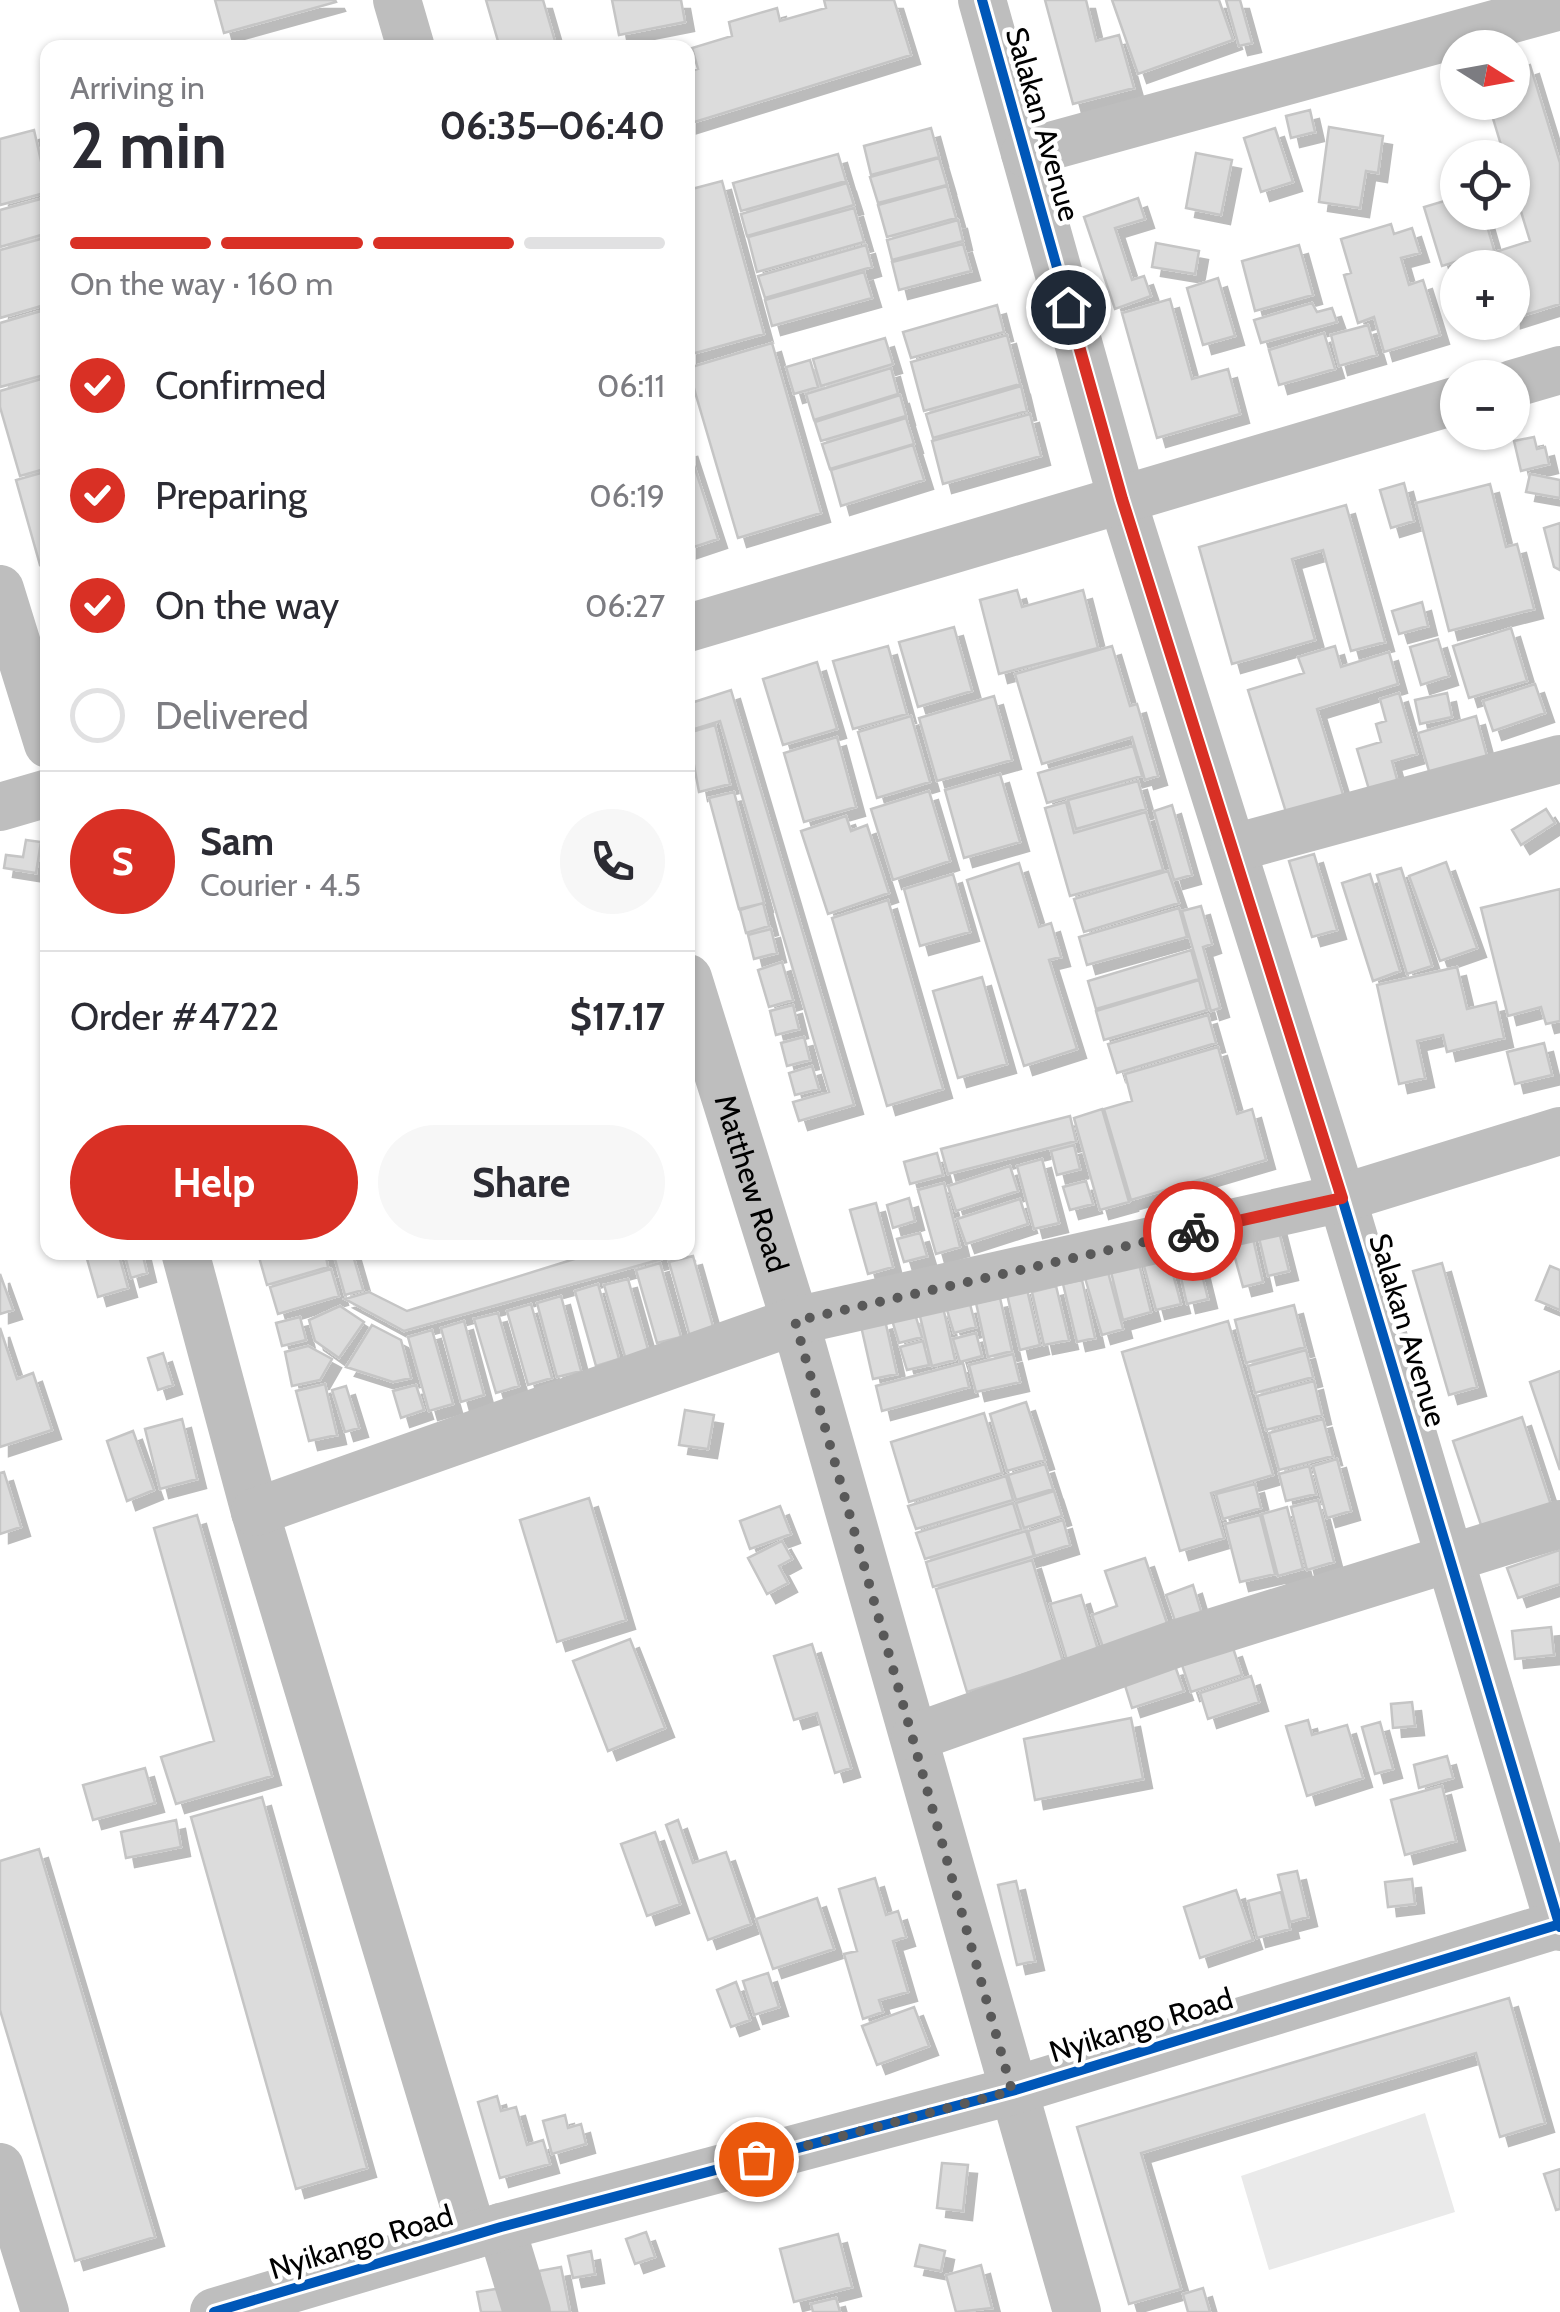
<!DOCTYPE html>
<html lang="en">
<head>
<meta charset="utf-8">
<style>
	:root { --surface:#fff; --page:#f7f7f7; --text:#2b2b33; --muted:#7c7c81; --line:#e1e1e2; --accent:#d93025 }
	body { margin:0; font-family:Cabin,sans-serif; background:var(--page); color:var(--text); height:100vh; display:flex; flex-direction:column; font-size:38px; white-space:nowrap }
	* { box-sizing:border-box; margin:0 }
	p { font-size:32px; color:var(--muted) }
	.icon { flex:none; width:55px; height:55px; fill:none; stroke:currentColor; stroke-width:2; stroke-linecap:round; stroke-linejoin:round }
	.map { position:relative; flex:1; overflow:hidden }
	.sheet { position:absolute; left:40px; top:40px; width:655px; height:1220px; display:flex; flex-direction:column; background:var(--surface); border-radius:20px; box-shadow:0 2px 8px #0004 }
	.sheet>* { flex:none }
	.needle { width:65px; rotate:101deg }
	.fabs { position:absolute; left:1440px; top:30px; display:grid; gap:20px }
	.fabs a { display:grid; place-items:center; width:90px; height:90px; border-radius:50%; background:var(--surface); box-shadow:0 2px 8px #0004; font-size:50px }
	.pin { position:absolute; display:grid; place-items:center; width:85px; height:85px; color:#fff; margin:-42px; border:5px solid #fff; border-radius:50%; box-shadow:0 2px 10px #0007 }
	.courier { position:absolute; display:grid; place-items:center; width:100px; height:100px; margin:-50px; border:8px solid #d93025; border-radius:50%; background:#fff; color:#222; box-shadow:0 2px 12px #0007 }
	.summary em { font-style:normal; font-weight:800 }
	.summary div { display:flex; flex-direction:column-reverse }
	.summary { display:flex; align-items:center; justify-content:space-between; height:170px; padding:0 30px }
	h1 { font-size:65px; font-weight:800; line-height:75px }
	.bar { display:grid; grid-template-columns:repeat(4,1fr); gap:15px 10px; align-content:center; height:120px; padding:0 30px }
	.bar i { height:12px; border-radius:8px; background:var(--line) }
	.bar .on { background:var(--accent) }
	.bar p { grid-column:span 4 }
	.line { display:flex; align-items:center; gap:25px; padding:0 30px; border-top:2px solid var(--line) }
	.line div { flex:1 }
	.round { display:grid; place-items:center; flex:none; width:105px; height:105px; border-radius:52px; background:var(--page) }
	ol { padding:0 30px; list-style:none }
	li { display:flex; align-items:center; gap:30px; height:110px }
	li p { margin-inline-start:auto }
	li .icon { padding:10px; border-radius:50%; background:var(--accent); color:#fff; stroke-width:4 }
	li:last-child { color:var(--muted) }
	li i { width:55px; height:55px; border:5px solid var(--line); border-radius:50% }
	.cta { display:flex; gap:20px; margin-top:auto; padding:20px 30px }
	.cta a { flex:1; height:115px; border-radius:60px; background:var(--accent); color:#fff; font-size:40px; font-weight:800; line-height:115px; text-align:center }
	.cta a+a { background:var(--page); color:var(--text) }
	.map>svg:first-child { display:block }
	.green { fill:#eaeaea }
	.building { fill:#dcdcdc; stroke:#c5c5c5; stroke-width:2.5; filter:url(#shadow) }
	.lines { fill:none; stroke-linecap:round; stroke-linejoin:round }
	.minor { stroke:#bebebe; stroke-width:48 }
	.cycleway-casing { stroke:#fff; stroke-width:16 }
	.cycleway { stroke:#0057b8; stroke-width:10 }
	.done { stroke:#595959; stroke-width:10; stroke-dasharray:0 18 }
	.route { stroke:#d93025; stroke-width:12 }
	.labels { text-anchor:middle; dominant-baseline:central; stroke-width:9; stroke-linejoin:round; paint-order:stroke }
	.street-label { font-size:30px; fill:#000; stroke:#fff }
</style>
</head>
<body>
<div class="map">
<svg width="1560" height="2312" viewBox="0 0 1560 2312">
	<defs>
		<filter id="shadow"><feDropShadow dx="9" dy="9" stdDeviation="0" flood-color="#0004"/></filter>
	</defs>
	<rect width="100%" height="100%" fill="#fff"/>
	<path class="green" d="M1425,2113L1455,2212L1269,2270L1241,2176Z"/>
	<path class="building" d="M215,0H335L336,2L224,33Z
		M486,0H543L557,48H500Z
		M612,0H681L685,22L619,35Z
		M824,0H894L911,55L688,124V72L698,69L692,48L732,36L729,22L777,8L780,21L826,8Z
		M1045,0H1086L1096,41L1119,35L1134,88L1073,104Z
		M1112,0H1219L1233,40L1138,74Z
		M1226,0H1240L1252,43L1239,46Z
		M1530,65L1560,163V304L1512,319V268H1472L1470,260L1530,241L1512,182V158H1505L1488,102H1512V71Z
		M1310,110L1315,132L1291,138L1286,116Z
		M1329,127L1383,136L1378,173L1366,171L1360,208L1319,202Z
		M931,128L939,157L871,175L864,146Z
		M1275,128L1293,182L1261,192L1244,138Z
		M34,130L48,192L0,205V139Z
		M1196,153L1232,160L1221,215L1186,208Z
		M838,154L846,181L741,211L733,183Z
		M939,158L947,185L878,203L870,177Z
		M722,181L764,334L688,355V190Z
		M847,183L854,205L747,236L741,214Z
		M947,186L956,218L887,237L878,205Z
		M48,197V233L0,247V210Z
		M1458,197V212H1483L1494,250L1442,266L1424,207Z
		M1138,198L1145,219L1115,228L1132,280L1144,276L1151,296L1115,309L1084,217Z
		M854,208L864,242L757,272L748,237Z
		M958,220L963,241L892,260L887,240Z
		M1391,224L1394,234L1412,228L1420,253L1401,258L1409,285L1423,280L1440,335L1384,352L1374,317L1358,323L1344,275L1351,273L1341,239Z
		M48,237V304L0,318V250Z
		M1156,243L1199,251L1195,274L1152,267Z
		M963,244L971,271L899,290L892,262Z
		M866,245L872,267L765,298L758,276Z
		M1299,245L1313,295L1255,311L1242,261Z
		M864,272L872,298L772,326L765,300Z
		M1218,278L1235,336L1203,345L1187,288Z
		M1170,299L1192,379L1228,369L1240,414L1157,438L1122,313Z
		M1312,303L1317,312L1332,308L1337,322L1261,343L1254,320Z
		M997,305L1004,332L911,358L903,332Z
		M48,309V374L0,387V323Z
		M1368,325L1377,355L1339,366L1331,335Z
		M1324,333L1335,369L1279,385L1269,350Z
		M1007,335L1020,384L924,411L911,362Z
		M885,338L893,364L821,386L813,359Z
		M772,343L821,513L738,538L688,368Z
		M810,360L818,387L794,394L786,367Z
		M891,368L898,394L814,420L806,394Z
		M48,377V468L20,476L0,407V391Z
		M1021,386L1027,411L933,438L926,414Z
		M900,395L906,416L821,441L815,422Z
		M1030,414L1041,456L943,484L932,441Z
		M906,418L914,444L830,469L822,444Z
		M1534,437L1537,449L1545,447L1549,464L1521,471L1514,441Z
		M913,445L924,480L841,506L831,470Z
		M688,447L718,539L688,549Z
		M48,471V563L40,565L16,480Z
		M1530,474L1560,480V498L1526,492Z
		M1404,483L1414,521L1391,528L1380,490Z
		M1490,484L1506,547L1517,544L1534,609L1449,631L1416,503Z
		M1346,505L1385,642L1351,651L1323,550L1292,559L1315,640L1232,664L1199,547Z
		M1560,523V570L1554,567L1544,528Z
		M1017,590L1022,607L1083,590L1098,648L999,674L980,600Z
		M1422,602L1428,626L1399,634L1392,611Z
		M954,627L972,691L918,707L899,642Z
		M1511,628L1527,681L1469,698L1453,646Z
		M1438,639L1449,676L1421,685L1410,647Z
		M888,646L907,714L853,729L833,661Z
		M1112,646L1130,706L1137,704L1158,776L1145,780L1132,737L1042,764L1015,674Z
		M1335,646L1341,667L1389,652L1398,684L1317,709L1347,808L1290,825L1248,690L1304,673L1298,657Z
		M817,662L837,729L783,745L763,679Z
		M1535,684L1545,713L1493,731L1483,701Z
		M731,690L854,1105L799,1121L793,1102L829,1092L720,721L688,731V704Z
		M1399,693L1417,754L1392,761L1401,794L1373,803L1357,749L1381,742L1376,724L1386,721L1380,699Z
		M1447,693L1452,717L1420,724L1415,700Z
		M994,696L1012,760L937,781L919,718Z
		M911,716L930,782L877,798L858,732Z
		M1476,716L1492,775L1435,792L1418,733Z
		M715,725L730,784L699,792L688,733Z
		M837,737L856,807L804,822L784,753Z
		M1133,746L1142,776L1047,803L1038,773Z
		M1000,774L1020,842L964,858L945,790Z
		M1138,781L1146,809L1076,829L1068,800Z
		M929,791L950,861L893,880L871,809Z
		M734,792L764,903L739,909L709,798Z
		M1066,802L1074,833L1146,812L1163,870L1070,896L1045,808Z
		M1172,805L1192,875L1174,880L1154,811Z
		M1546,809L1555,823L1521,845L1512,830Z
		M846,816L851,831L867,825L889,893L828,914L801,831Z
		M26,840L41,842L36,873L4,868L6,855L23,857Z
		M1314,854L1337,930L1312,937L1289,861Z
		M1446,862L1477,948L1440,961L1409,876Z
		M1019,863L1039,927L1051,923L1061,957L1049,960L1077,1049L1024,1066L967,880Z
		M1401,868L1432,966L1407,974L1377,875Z
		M1168,871L1179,903L1084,932L1074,899Z
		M953,874L970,932L920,946L904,889Z
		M1370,874L1400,971L1373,981L1342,883Z
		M1560,889V1021L1546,1024L1541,1007L1508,1016L1481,908Z
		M888,900L943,1089L887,1106L832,918Z
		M763,903L769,926L746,933L740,910Z
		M1201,906L1212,944L1203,947L1220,1008L1211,1011L1182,911Z
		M1179,908L1187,937L1087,965L1079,937Z
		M771,929L777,953L754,959L748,935Z
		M1191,950L1199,979L1096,1009L1088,981Z
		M782,962L793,1000L769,1007L758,970Z
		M1457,967L1467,1009L1496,1002L1504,1038L1447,1052L1443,1035L1417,1041L1425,1078L1399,1084L1377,985Z
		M982,977L1007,1064L958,1078L933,991Z
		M1199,980L1207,1010L1104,1040L1096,1011Z
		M793,1005L799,1029L776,1035L770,1011Z
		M1208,1015L1216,1043L1117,1073L1108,1044Z
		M804,1037L810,1060L787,1066L781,1043Z
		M1544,1043L1552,1075L1515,1084L1507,1052Z
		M1218,1047L1237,1114L1252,1109L1266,1160L1131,1200L1104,1109L1132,1101L1125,1074Z
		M812,1066L819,1089L795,1095L789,1073Z
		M1102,1109L1129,1202L1100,1210L1074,1118Z
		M1070,1116L1076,1141L948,1174L941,1149Z
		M1074,1145L1080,1169L1057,1175L1051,1151Z
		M937,1153L943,1175L910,1184L904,1162Z
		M1042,1159L1059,1223L1034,1229L1017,1166Z
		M1010,1166L1018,1191L956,1211L948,1186Z
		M1086,1181L1093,1204L1070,1210L1063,1187Z
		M944,1183L960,1247L936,1254L918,1190Z
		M909,1198L915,1221L893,1228L887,1205Z
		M1020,1199L1028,1224L966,1244L957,1219Z
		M876,1203L893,1267L868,1274L850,1210Z
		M1276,1220L1289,1271L1268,1276L1256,1225Z
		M1251,1230L1263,1282L1243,1287L1229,1236Z
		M920,1233L927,1256L904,1262L897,1239Z
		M1192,1234L1208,1299L1187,1304L1172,1239Z
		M1166,1248L1181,1304L1156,1310L1141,1255Z
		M85,1252H118L128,1288L98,1297Z
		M124,1252H142L147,1273L131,1278Z
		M275,1252H325L328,1267L267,1285L259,1257Z
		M333,1252H352L363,1290L345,1295Z
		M597,1252H687L404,1331L345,1299L369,1292L407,1311Z
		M1136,1252L1151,1312L1123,1320L1108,1260Z
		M693,1256L714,1330L690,1337L669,1262Z
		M660,1263L681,1337L657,1343L636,1270Z
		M1442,1263L1477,1387L1449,1395L1413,1271Z
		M1550,1266L1560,1270V1310L1536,1300Z
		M331,1269L339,1296L278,1314L270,1287Z
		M1108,1272L1123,1329L1102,1335L1085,1278Z
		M0,1274L13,1310L0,1314Z
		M628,1279L649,1353L626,1360L604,1285Z
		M1082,1280L1095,1338L1077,1342L1063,1284Z
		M598,1284L619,1359L596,1366L575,1291Z
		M1026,1285L1040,1345L1020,1350L1006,1290Z
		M1056,1286L1069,1340L1044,1345L1032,1292Z
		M561,1296L581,1371L557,1377L537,1303Z
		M1000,1298L1012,1351L988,1357L976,1303Z
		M531,1304L552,1378L528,1385L507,1311Z
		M970,1304L976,1327L954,1333L947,1310Z
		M1294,1305L1305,1347L1246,1363L1235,1320Z
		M340,1306L364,1322L339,1358L315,1341L309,1320Z
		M943,1307L955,1360L932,1366L919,1312Z
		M498,1313L519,1386L496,1393L474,1319Z
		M915,1314L922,1337L899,1343L892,1320Z
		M300,1317L306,1340L282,1346L276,1323Z
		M885,1320L897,1374L873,1379L861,1326Z
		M464,1321L484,1395L461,1402L441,1328Z
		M1228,1321L1273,1475L1211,1493L1224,1538L1180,1551L1122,1352Z
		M372,1325L401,1340L411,1378L393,1382L346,1367Z
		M0,1328L17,1379L33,1373L52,1430L0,1447Z
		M432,1330L453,1404L429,1411L408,1337Z
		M976,1333L982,1356L960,1362L953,1339Z
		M923,1341L929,1365L907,1370L900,1347Z
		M308,1346L332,1359L320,1380L292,1386L285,1352Z
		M1306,1350L1313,1377L1255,1393L1248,1366Z
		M163,1353L173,1385L158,1390L148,1358Z
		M1013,1354L1020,1382L976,1392L969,1365Z
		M963,1363L969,1387L882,1411L876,1386Z
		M1560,1371V1470L1530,1382Z
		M1314,1381L1322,1415L1266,1430L1257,1396Z
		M325,1384L337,1435L309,1441L296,1391Z
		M416,1385L424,1410L401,1418L393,1391Z
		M346,1386L359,1428L345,1432L332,1390Z
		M1026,1402L1045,1460L1007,1471L990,1414Z
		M685,1410L714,1415L708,1449L679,1445Z
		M984,1413L1002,1473L909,1502L891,1442Z
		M1522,1417L1555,1517L1486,1540L1453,1441Z
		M182,1419L197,1479L160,1489L145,1429Z
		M1323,1419L1333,1456L1279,1470L1269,1433Z
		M133,1431L154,1490L127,1501L107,1441Z
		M1337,1459L1351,1511L1327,1518L1313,1466Z
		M1045,1464L1053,1489L1016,1500L1008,1475Z
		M1309,1466L1316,1494L1286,1501L1279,1474Z
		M4,1472L21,1527L0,1534V1473Z
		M1006,1476L1013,1500L916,1529L908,1506Z
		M1255,1484L1261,1508L1223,1519L1216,1494Z
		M1054,1491L1062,1516L1024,1528L1016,1503Z
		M589,1498L626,1620L557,1642L520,1520Z
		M1318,1500L1334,1562L1307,1570L1291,1507Z
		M1013,1503L1021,1529L925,1559L916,1533Z
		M780,1506L791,1534L750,1549L740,1521Z
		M1287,1507L1303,1569L1278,1576L1262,1514Z
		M197,1515L272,1776L176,1804L161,1757L214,1741L154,1528Z
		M1260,1515L1275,1574L1240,1582L1225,1524Z
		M1063,1520L1070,1545L1035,1556L1028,1531Z
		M1026,1531L1034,1556L933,1587L926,1562Z
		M782,1541L792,1559L779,1566L788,1583L767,1594L748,1558Z
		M1560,1550V1584L1518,1598L1507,1568Z
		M1145,1558L1171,1635L1106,1656L1092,1615L1117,1606L1105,1571Z
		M1032,1560L1063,1662L967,1692L936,1589Z
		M1193,1585L1202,1615L1176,1624L1166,1595Z
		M1081,1595L1099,1653L1068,1663L1050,1604Z
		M1551,1627L1554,1655L1515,1659L1512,1631Z
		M630,1639L665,1728L608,1751L573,1661Z
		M812,1644L851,1768L835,1773L817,1713L794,1720L774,1656Z
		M1233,1648L1242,1675L1191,1692L1182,1665Z
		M1175,1666L1184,1691L1132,1708L1124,1682Z
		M1251,1676L1259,1702L1208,1719L1200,1693Z
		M1412,1702L1415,1726L1393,1728L1391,1704Z
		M1131,1718L1143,1779L1035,1800L1024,1739Z
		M1308,1720L1312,1735L1347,1725L1363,1778L1307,1796L1286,1726Z
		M1380,1722L1393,1769L1375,1774L1362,1727Z
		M1447,1756L1453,1778L1419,1788L1414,1765Z
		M145,1768L155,1803L93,1820L83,1785Z
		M1442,1786L1456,1841L1405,1855L1391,1800Z
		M262,1797L367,2168L296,2189L191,1817Z
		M176,1820L181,1847L126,1858L121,1832Z
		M678,1820L693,1863L726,1852L751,1924L708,1940L666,1825Z
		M655,1832L680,1904L647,1916L621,1844Z
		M39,1849L155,2237L75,2261L0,2010V1861Z
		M1297,1871L1308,1917L1290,1922L1278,1875Z
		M875,1878L886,1915L898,1911L906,1937L893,1941L908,1992L879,2000L883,2012L863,2019L844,1954L857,1951L839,1889Z
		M1412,1879L1415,1904L1388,1907L1385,1882Z
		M1016,1881L1035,1961L1017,1965L998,1885Z
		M1236,1890L1253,1940L1200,1958L1184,1907Z
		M1281,1892L1290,1929L1257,1938L1248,1901Z
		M817,1898L834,1949L773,1969L756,1919Z
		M768,1973L779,2007L754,2015L743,1981Z
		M736,1982L750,2020L731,2027L717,1990Z
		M1509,1998L1545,2123L1500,2137L1476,2053L1141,2153L1181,2289L1129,2304L1077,2127Z
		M914,2007L929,2046L877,2065L862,2026Z
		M497,2096L501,2111L516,2107L527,2145L543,2140L550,2164L500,2178L478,2102Z
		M565,2115L568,2128L581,2124L586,2144L552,2154L543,2121Z
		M942,2163L968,2165L963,2211L937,2208Z
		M1560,2169V2209L1556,2210L1544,2174Z
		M646,2232L655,2257L635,2264L626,2239Z
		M838,2234L852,2287L794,2302L780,2249Z
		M920,2245L945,2251L941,2271L915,2266Z
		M591,2251L595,2274L573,2278L568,2256Z
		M981,2265L992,2308L956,2312L946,2275Z
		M561,2267L570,2312H547L539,2271Z
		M502,2288L507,2312H481L477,2292Z
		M1203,2288L1210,2312H1188L1183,2294Z
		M836,2298L840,2312H813L811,2304Z"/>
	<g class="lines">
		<g class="minor">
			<path d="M397,0L411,48"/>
			<path d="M982,0L1122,499L1342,1198L1560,1927"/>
			<path d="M1025,153L1560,6"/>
			<path d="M1512,384L1560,370"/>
			<path d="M0,589L48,744"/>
			<path d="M688,628L1458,400"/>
			<path d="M0,807L48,793"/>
			<path d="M1234,848L1560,759"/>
			<path id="s1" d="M688,978L795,1321L1077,2312"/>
			<path d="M185,1252L255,1512L473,2235"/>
			<path d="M255,1512L795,1321L1342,1198L1560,1131"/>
			<path d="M915,1737L1178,1643L1560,1524"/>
			<path d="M0,2167L45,2312"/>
			<path d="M501,2227L527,2312"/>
			<path d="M214,2312L501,2227L1012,2091L1560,1924"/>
		</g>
		<defs>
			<path id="cycleway" d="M982,0L1122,499L1342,1198L1560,1927
				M214,2312L501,2227L1012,2091L1560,1924"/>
		</defs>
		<use href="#cycleway" class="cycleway-casing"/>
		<use href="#cycleway" class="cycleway"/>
	</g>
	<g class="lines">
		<path class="done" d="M756,2159L1012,2091L795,1321L1193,1231"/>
		<path class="route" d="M1068,307L1122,499L1342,1198L1193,1231"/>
	</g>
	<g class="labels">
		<g class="street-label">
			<text transform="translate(1043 124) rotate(74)">Salakan Avenue</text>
			<text stroke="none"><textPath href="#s1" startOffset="215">Matthew Road</textPath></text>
			<text transform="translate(1408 1330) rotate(73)">Salakan Avenue</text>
			<text transform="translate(1141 2025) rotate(-17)">Nyikango Road</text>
			<text transform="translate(361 2242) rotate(-17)">Nyikango Road</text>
		</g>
	</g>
</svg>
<div class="fabs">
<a><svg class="needle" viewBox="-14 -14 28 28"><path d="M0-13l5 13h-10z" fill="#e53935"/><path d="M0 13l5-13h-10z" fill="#7c7c81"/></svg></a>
<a><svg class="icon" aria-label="locate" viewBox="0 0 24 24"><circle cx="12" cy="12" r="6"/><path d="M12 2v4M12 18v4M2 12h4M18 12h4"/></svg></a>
<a>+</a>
<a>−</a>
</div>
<div class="pin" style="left:756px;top:2159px;background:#ea580c"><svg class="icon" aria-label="bag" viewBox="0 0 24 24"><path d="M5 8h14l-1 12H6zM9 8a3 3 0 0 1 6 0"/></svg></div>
<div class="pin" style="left:1068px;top:307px;background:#1f2937"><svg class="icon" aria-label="home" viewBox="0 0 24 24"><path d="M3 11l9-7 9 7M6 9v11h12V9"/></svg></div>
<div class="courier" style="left:1193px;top:1231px"><svg class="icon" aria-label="bike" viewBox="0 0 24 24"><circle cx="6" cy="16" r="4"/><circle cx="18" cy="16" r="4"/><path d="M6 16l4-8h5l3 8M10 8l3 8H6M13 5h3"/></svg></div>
<section class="sheet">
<div class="summary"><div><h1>2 min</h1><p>Arriving in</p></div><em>06:35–06:40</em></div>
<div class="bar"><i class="on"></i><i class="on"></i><i class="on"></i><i></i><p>On the way · 160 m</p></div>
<ol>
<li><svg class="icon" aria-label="check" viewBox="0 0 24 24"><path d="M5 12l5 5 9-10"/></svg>Confirmed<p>06:11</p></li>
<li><svg class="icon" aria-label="check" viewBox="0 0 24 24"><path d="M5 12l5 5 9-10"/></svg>Preparing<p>06:19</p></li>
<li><svg class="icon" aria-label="check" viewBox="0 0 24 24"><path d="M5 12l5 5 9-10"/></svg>On the way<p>06:27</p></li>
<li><i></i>Delivered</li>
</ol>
<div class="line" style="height:180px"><b class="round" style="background:var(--accent);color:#fff">S</b><div><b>Sam</b><p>Courier · 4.5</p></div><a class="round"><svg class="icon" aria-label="phone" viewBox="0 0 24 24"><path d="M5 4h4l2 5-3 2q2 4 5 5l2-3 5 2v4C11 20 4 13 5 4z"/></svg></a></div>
<div class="line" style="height:130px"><div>Order #4722</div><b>$17.17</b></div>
<div class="cta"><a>Help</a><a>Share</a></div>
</section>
</div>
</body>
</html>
